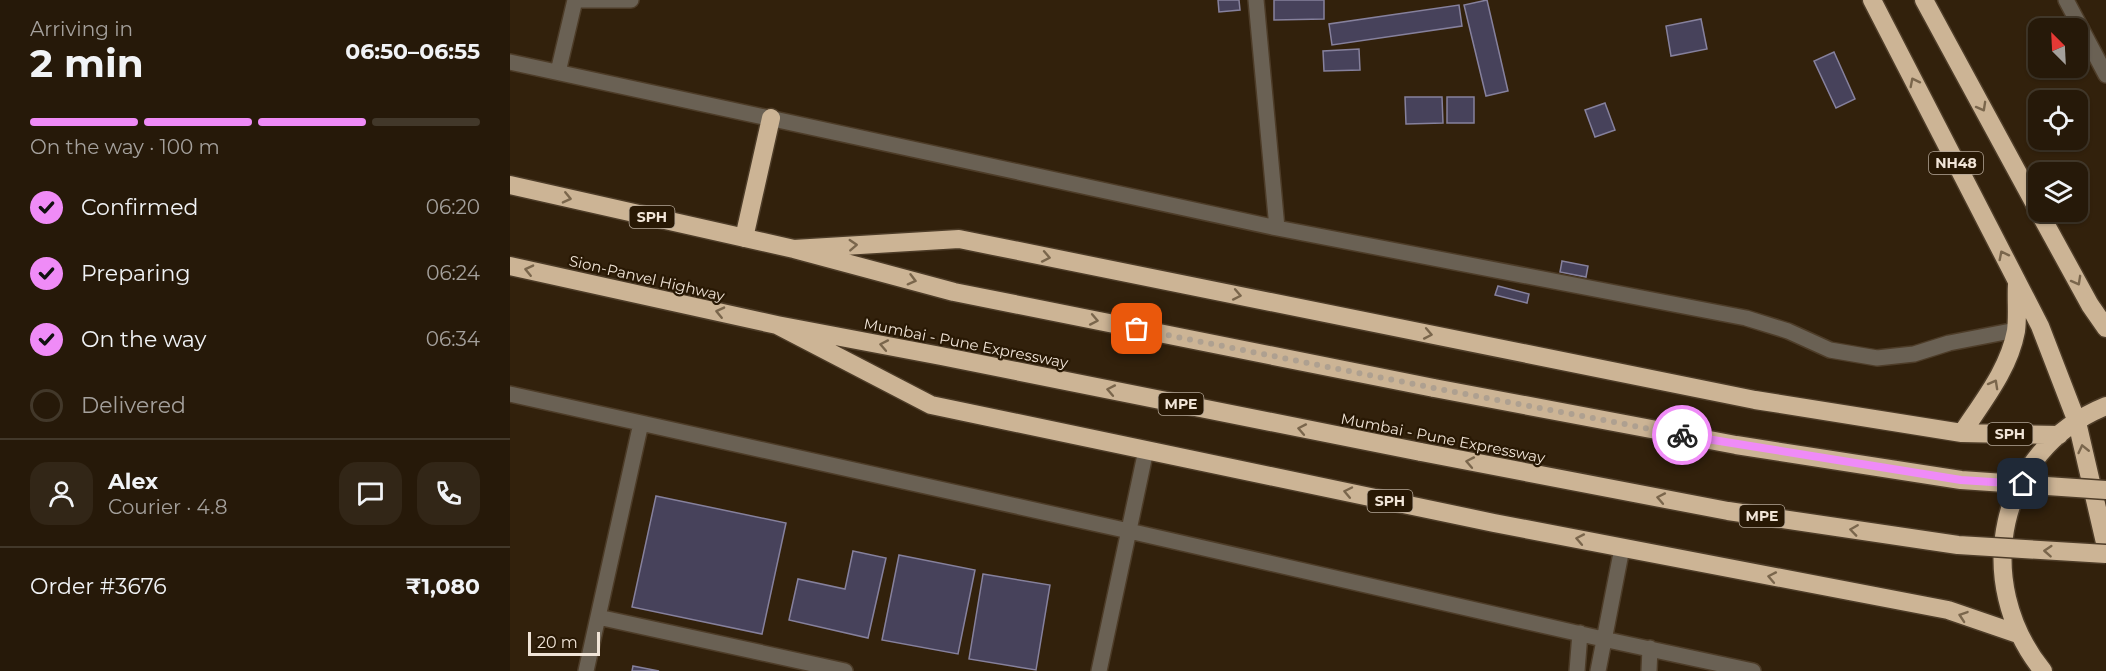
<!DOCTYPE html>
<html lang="en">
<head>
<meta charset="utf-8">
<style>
	:root { --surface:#261909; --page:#322617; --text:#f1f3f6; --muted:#a4a09c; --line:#42382a; --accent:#ef8bf7 }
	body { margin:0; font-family:Montserrat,sans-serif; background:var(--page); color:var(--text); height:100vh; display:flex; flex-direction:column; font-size:22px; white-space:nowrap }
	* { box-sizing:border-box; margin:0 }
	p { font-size:20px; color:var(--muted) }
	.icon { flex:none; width:33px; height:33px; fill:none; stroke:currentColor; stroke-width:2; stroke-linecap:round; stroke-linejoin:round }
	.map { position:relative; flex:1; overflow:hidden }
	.details { display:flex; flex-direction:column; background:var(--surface); width:510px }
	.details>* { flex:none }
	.needle { width:39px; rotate:336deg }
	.fabs { position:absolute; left:1518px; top:18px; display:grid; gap:12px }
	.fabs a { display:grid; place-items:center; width:60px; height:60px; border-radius:12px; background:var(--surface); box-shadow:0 2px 4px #0004,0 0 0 2px var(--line); font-size:30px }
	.scale { position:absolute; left:18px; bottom:15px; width:72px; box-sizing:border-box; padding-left:6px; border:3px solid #f0e4d7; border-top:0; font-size:16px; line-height:21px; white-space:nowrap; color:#f0e4d7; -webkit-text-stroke:4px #281804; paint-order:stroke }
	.pin { position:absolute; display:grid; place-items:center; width:51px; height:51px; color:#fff; margin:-26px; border-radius:12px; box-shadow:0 3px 9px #0006 }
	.courier { position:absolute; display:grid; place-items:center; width:60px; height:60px; margin:-30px; border:4px solid #ef8bf7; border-radius:50%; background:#fff; color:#222; box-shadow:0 2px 8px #0007 }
	.summary em { font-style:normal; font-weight:700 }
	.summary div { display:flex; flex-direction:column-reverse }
	.summary { display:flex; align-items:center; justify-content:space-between; height:102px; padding:0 30px }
	h1 { font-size:39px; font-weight:700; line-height:45px }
	.bar { display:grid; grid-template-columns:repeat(4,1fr); gap:9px 6px; align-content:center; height:72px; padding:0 30px }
	.bar i { height:8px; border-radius:4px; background:var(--line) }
	.bar .current { background:var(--accent) }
	.bar p { grid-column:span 4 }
	.line { display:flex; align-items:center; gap:15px; padding:0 30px; border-top:2px solid var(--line) }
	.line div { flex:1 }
	.round { display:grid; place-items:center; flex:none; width:63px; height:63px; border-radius:18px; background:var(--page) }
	ol { padding:0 30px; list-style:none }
	li { display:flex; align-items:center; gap:18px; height:66px }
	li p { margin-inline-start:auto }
	li .icon { padding:6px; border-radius:50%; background:var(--accent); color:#111; stroke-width:4 }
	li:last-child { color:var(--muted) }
	li i { width:33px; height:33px; border:3px solid var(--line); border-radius:50% }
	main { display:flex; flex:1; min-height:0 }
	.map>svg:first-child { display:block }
	.building { fill:#47425b; stroke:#86819d; stroke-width:1.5 }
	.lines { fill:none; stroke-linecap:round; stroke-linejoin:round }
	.minor-casing { stroke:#4d3c28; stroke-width:18 }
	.highway-casing { stroke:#4d3c28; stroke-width:21 }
	.minor { stroke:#6a6154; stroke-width:15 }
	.highway { stroke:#ccb495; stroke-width:18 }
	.highway-bridge-casing { stroke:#4d3c28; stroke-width:21; stroke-linecap:butt }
	.highway-bridge { stroke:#ccb495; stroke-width:18 }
	.oneway { stroke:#7a664c }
	.done { stroke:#aea090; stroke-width:6; stroke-dasharray:0 10.8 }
	.route { stroke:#ef8bf7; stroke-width:8 }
	.labels { text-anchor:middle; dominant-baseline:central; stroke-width:4.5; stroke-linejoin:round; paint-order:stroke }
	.shield { fill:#281804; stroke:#b4a798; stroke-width:1.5 }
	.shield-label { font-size:14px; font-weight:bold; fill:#f0e4d7 }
	.street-label { font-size:15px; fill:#f0e4d7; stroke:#281804 }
</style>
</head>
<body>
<main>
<section class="details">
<div class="summary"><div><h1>2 min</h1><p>Arriving in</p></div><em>06:50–06:55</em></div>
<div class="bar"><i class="current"></i><i class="current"></i><i class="current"></i><i></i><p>On the way · 100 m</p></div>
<ol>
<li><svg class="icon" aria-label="check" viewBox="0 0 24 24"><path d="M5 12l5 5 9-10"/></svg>Confirmed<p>06:20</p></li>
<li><svg class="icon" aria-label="check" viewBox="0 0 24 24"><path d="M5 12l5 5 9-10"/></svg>Preparing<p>06:24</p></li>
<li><svg class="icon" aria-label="check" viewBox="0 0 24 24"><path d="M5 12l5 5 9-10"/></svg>On the way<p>06:34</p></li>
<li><i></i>Delivered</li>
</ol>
<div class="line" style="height:108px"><a class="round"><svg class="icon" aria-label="person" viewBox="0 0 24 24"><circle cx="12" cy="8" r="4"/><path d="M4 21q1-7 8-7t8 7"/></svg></a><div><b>Alex</b><p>Courier · 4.8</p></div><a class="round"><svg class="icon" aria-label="chat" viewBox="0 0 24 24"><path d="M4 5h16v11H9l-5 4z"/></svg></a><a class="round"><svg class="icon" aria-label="phone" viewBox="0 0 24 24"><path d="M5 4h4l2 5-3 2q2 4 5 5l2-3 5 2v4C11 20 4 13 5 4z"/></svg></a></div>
<div class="line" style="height:78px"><div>Order #3676</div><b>₹1,080</b></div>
</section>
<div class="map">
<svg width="1596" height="671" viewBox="0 0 1596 671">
	<rect width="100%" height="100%" fill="#32210c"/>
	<path class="building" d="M708,0H729L730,10L709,12Z
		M764,0H814V19L764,20Z
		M977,0L998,91L976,96L954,5Z
		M949,5L952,26L822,45L819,24Z
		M1191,19L1197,49L1161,56L1156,26Z
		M849,49L850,70L814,71L813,51Z
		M1324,52L1345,99L1326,108L1304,61Z
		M895,97H932L933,123L896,124Z
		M937,97H964V123H937Z
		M1095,103L1105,130L1085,137L1075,110Z
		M1052,261L1078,266L1076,277L1050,272Z
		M988,286L1019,294L1017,303L985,295Z
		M146,496L276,523L252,634L122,607Z
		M343,551L376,558L358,638L279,620L288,579L335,589Z
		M389,555L465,570L448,654L372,640Z
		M473,574L540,585L526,670L459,659Z
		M123,666L149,671H122Z"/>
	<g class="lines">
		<defs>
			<path id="minor" d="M65,0H121
				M746,0L767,228
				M1556,0L1596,75
				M0,62L767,228L1236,318L1278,331L1320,350L1367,358L1404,354L1439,343L1506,330
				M48,72L65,0
				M0,394L619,531L1093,639L1243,671
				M88,617L335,671
				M76,671L131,423
				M589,671L636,450
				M1067,671L1070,633
				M1088,671L1112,548
				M1139,671L1140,648"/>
			<path id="highway" d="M1362,0L1530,326L1567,422L1596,547
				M1414,0L1528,210
				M0,185L284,249L444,292L924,388
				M1529,212L1580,305L1596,328
				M234,238L261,118
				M284,249L449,239L1245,400L1452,433L1549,435
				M0,266L267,325L431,356L911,452
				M267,325L421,405L984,523L1438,610L1508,634
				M1452,433C1473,401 1499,369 1506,331C1508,316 1506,299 1507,284
				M1533,671C1461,582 1487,450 1596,406"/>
		</defs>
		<use href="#minor" class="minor-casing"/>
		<use href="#highway" class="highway-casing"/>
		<use href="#minor" class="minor"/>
		<use href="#highway" class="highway"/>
		<defs>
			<path id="highway-bridge" d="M924,388L1226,445L1451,480L1596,490
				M911,452L1218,511L1448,545L1596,554"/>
		</defs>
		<use href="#highway-bridge" class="highway-bridge-casing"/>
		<use href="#highway-bridge" class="highway-bridge"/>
	</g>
	<defs><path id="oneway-chevron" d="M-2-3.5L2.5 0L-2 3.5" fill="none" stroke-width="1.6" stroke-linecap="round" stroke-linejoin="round" transform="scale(1.5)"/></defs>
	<g class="oneway">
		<use href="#oneway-chevron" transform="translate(1404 82) rotate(-117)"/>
		<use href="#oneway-chevron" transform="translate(1472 107) rotate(61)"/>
		<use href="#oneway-chevron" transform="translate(57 198) rotate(13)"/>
		<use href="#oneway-chevron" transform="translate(343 245) rotate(-3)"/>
		<use href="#oneway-chevron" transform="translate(1493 255) rotate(-117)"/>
		<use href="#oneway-chevron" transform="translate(536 257) rotate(11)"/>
		<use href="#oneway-chevron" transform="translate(19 270) rotate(-167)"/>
		<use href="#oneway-chevron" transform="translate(402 280) rotate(15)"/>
		<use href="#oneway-chevron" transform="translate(1567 281) rotate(61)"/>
		<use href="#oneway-chevron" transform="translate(727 295) rotate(11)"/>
		<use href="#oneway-chevron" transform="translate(210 312) rotate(-167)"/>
		<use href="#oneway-chevron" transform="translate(584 320) rotate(11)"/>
		<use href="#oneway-chevron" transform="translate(918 334) rotate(11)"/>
		<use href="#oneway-chevron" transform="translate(374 345) rotate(-169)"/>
		<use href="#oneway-chevron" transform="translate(1484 384) rotate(-61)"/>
		<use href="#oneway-chevron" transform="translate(601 390) rotate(-169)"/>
		<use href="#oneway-chevron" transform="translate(792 429) rotate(-169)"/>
		<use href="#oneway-chevron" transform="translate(1573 449) rotate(-103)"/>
		<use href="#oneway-chevron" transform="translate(960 462) rotate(-169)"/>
		<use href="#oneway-chevron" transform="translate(838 492) rotate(-168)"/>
		<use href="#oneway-chevron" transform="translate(1151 498) rotate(-169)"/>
		<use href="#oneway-chevron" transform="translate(1344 530) rotate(-172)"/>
		<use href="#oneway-chevron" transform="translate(1070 539) rotate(-169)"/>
		<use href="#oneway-chevron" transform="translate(1538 551) rotate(-176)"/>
		<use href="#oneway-chevron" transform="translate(1262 577) rotate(-169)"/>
		<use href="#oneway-chevron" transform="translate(1453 616) rotate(-161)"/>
	</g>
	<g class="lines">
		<path class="done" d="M627,329L924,388L1172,435"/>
		<path class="route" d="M1172,435L1451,480L1513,484"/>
	</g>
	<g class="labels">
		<g class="shield">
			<rect x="1419" y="152" width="54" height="22" rx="4.5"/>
			<rect x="119.5" y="206" width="45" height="22" rx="4.5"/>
			<rect x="648.5" y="393" width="45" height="22" rx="4.5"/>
			<rect x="1477.5" y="423" width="45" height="22" rx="4.5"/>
			<rect x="857.5" y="490" width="45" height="22" rx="4.5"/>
			<rect x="1229.5" y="505" width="45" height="22" rx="4.5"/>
		</g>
		<g class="shield-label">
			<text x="1446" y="163">NH48</text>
			<text x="142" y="217">SPH</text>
			<text x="671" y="404">MPE</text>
			<text x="1500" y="434">SPH</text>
			<text x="880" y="501">SPH</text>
			<text x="1252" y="516">MPE</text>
		</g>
		<g class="street-label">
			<text transform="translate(137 278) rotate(13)">Sion-Panvel Highway</text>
			<text transform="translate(456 343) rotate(11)">Mumbai - Pune Expressway</text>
			<text transform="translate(933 438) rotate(11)">Mumbai - Pune Expressway</text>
		</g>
	</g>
</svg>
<div class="fabs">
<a><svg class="needle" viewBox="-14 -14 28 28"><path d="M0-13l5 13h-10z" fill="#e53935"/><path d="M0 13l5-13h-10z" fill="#a4a09c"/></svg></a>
<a><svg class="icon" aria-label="locate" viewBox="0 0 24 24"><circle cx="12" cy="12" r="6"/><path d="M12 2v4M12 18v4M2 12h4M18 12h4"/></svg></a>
<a><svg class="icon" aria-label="layers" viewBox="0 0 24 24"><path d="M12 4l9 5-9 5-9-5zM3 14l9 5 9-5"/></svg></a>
</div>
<div class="scale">20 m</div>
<div class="pin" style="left:627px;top:329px;background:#ea580c"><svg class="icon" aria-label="bag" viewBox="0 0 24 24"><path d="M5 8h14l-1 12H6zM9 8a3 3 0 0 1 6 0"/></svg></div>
<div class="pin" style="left:1513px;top:484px;background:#1f2937"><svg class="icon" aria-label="home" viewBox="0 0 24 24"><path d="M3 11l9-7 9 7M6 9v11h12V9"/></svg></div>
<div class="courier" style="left:1172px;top:435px"><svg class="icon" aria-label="bike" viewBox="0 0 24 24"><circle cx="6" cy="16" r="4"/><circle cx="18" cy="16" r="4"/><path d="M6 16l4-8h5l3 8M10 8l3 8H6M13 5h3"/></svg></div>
</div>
</main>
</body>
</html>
